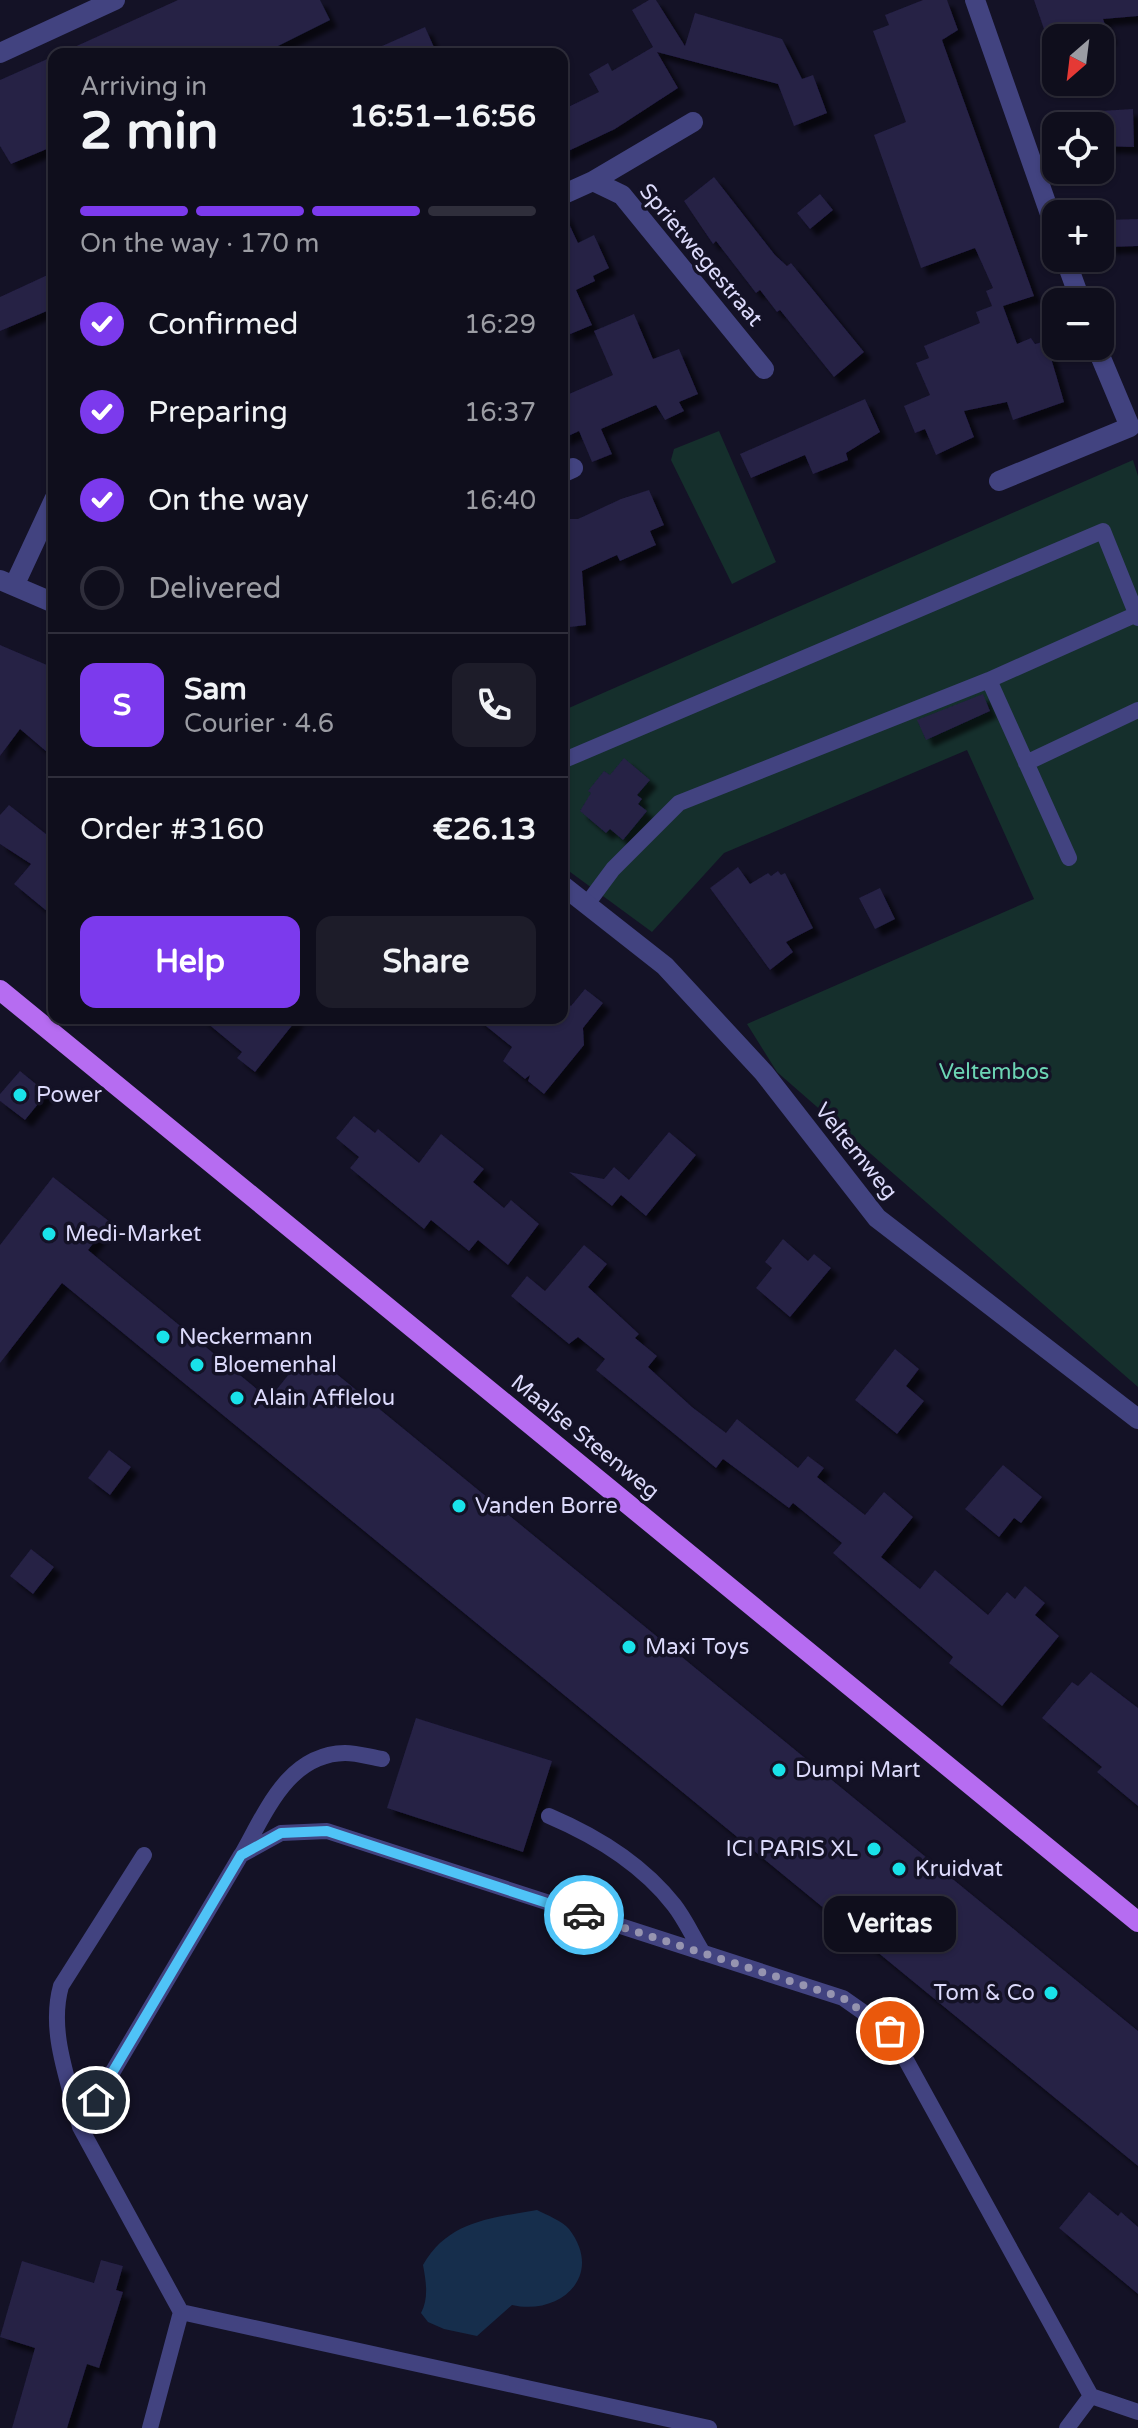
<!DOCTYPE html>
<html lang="en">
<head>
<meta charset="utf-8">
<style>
	:root { --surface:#0f0e1c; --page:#1d1c29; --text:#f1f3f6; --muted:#9b9ca3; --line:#2f2e3b; --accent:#7c3aed }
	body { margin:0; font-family:"Varela Round",sans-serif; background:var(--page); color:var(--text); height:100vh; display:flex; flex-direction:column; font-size:30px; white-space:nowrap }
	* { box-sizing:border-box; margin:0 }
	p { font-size:26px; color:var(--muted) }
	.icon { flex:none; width:44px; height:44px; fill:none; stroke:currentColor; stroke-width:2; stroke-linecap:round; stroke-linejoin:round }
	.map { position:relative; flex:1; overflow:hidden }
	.details { position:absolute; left:48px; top:48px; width:520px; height:976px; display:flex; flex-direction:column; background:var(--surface); border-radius:16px; box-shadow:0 2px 6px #0004,0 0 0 2px var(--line) }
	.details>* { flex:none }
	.needle { width:52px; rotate:208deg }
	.tools { position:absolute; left:1042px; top:24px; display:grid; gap:16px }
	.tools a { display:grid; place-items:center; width:72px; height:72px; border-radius:16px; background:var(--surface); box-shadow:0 2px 6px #0004,0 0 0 2px var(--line); font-size:40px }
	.pin { position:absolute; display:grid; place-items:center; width:68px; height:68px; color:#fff; margin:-34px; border:4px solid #fff; border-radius:50%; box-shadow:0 2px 8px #0007 }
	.courier { position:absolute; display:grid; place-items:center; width:80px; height:80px; margin:-40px; border:6px solid #4fc3f7; border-radius:50%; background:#fff; color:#222; box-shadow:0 2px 10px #0007 }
	.bubble { position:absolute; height:56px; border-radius:16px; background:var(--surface); box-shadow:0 2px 6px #0004,0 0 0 2px var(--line); font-size:26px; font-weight:700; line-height:56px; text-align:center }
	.head em { font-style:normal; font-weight:700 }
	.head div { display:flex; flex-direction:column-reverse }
	.head { display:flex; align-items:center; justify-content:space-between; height:136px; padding:0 32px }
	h1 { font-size:52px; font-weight:700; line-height:60px }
	.bar { display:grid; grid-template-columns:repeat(4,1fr); gap:12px 8px; align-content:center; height:96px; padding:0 32px }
	.bar i { height:10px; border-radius:6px; background:var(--line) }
	.bar .active { background:var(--accent) }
	.bar p { grid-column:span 4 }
	.line { display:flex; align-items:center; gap:20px; padding:0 32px; border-top:2px solid var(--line) }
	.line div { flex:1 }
	.round { display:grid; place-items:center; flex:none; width:84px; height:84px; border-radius:16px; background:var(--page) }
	ol { padding:0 32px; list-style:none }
	li { display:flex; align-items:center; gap:24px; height:88px }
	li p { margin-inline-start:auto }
	li .icon { padding:8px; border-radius:50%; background:var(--accent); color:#fff; stroke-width:4 }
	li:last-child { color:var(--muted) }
	li i { width:44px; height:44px; border:4px solid var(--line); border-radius:50% }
	.primary-button { display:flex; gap:16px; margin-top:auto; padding:16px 32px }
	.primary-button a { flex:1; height:92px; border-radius:16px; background:var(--accent); color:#fff; font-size:32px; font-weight:700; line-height:92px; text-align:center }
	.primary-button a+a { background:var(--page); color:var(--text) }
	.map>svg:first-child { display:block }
	.green { fill:#152f2c }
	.water { fill:#162e4c }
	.building { fill:#252045; filter:url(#shadow) }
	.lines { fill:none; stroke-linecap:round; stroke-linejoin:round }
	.service { stroke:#424380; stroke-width:16 }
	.minor { stroke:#424380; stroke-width:20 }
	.primary { stroke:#b66cf1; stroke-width:20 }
	.done { stroke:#9694b0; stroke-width:8; stroke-dasharray:0 14.4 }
	.route { stroke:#4fc3f7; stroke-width:10 }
	.poi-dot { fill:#19e2e9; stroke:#141226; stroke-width:3 }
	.labels { text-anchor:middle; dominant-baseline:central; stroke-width:7; stroke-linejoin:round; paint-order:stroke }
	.street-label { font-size:22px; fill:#dcdafb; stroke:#141226 }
	.park-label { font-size:22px; fill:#6cd5b4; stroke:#141226 }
	.poi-label { font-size:22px; fill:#dcdafb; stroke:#141226; text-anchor:start }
</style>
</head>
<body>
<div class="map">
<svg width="1138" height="2428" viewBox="0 0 1138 2428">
	<defs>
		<filter id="shadow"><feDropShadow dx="7" dy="7" stdDeviation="2" flood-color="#0009"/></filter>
	</defs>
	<rect width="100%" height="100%" fill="#141226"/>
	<path class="green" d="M719,431L776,562L732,584L671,460L674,449Z
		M1133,460L1138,476V1387L777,1072L747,1024L1034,899L967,750L724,853L652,932L562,866V711Z"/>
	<path class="water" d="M537,2210C547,2215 562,2221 569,2229C605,2276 560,2316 512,2305L477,2336L444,2329L428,2322L421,2313C429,2298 426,2281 423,2265C448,2221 491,2218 537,2210Z"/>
	<path class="building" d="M178,0H320L330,20L262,54H59Z
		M649,0H656L685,46L695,13L782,39L802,79L813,75L827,113L794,126L778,84L657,52L678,88L615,129L562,154V110L599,92L589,74L608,63L612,71L653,47L632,10Z
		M923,0H947L958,30L942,40L1034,296L1003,306L1017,344L1031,338L1035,344L1046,341L1064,402L1013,420L1007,402L964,411L974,437L936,455L925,429L915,433L904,406L930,395L916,363L929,358L924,346L980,323L976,312L992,306L986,291L993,288L975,248L921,268L874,135L906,122L873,31L889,25L885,15Z
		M1034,0H1138V16L1103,19L1110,38H1047Z
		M425,27L437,54H364Z
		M54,56V146L11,164L0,146V80Z
		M1133,109L1134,147L1100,146V111Z
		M714,177L775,255L787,266L791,263L864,352L834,377L780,310L777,312L760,290L756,293L716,241L713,244L684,201Z
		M820,194L833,210L810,229L797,213Z
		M562,209L578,243L594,235L609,268L593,276L595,281L576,290L592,325L568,335L562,320Z
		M1138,219V246L1108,247L1106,220Z
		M54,272V308L0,331V297Z
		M634,314L653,359L679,349L698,394L679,402L684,411L665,420L656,405L601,429L612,454L592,462L579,431L562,439V397L613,375L594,331Z
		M865,399L880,432L846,453L848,460L813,474L805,455L751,478L740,454Z
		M649,490L664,525L650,531L656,545L620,561L617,555L582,571L586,625L570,627L562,579V519H578L621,499Z
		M0,645L54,668V758L20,729L0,756Z
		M983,694L990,711L926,740L917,720Z
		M624,758L650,780L637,795L642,799L638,804L647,811L623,840L610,829L606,833L580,811L591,793L588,791L604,771L610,775Z
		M9,805L51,838L54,835V917L14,884L31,864L0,844V815Z
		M738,867L750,884L768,873L771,876L778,871L781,875L785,873L813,928L786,942L793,952L770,970L710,888Z
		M880,888L895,919L875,929L859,898Z
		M585,989L603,1003L583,1028L584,1045L544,1094L528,1081L530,1075L525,1079L503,1061L512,1047L476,1018H562V999L571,1006Z
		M201,1018H298L255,1072L237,1058L242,1052Z
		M20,1071L47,1093L25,1120L0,1101V1094Z
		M354,1116L375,1133L378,1129L419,1163L441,1134L484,1169L473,1182L504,1208L511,1200L539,1224L508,1265L478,1240L469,1251L431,1220L424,1229L350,1168L359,1157L336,1138Z
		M669,1132L696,1155L646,1216L621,1195L612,1206L569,1172L604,1179L614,1167L629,1180Z
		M53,1177L110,1222L88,1250L269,1399L301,1359L316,1357L1138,2031V2166L62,1283L0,1363V1245Z
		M783,1239L808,1261L814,1254L831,1268L790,1317L756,1288L772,1268L765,1262Z
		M584,1245L607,1264L588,1287L639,1334L635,1338L657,1356L648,1367L692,1407L726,1433L737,1419L798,1468L808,1456L824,1468L817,1477L865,1515L884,1492L913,1517L881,1557L920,1589L935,1570L988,1615L1007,1592L1015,1599L1025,1586L1045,1603L1035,1615L1059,1636L1002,1706L949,1663L953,1657L833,1553L842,1543L793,1503L789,1508L723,1459L716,1468L596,1370L605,1359L578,1337L569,1344L511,1296L527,1276L545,1291Z
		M895,1349L919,1369L906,1386L924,1401L897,1434L855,1400Z
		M109,1450L131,1467L110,1495L88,1478Z
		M1003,1465L1042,1497L1021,1523L1014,1518L999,1537L965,1509Z
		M31,1549L54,1567L33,1594L10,1576Z
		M1091,1672L1138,1708V1806L1097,1772L1102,1767L1042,1718L1072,1682L1078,1686Z
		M416,1718L552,1761L523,1852L387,1808Z
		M1089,2192L1118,2216L1121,2212L1138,2227V2294L1059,2228Z
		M101,2260L123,2266L116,2290L123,2292L99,2368L87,2364L67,2428H12L35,2348L0,2337L22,2261L94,2283Z"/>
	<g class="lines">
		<path class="service" d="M989,680L1137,614
			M562,761L1103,531L1138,618
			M1026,763L1138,710
			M587,904L613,869L679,803L989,680L1069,858
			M549,1816C596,1836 642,1864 674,1905C685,1919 693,1937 703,1953
			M242,1854C266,1812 288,1754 345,1753C357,1753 370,1757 382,1759
			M80,2127C69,2081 48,2032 61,1986L144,1855
			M150,2428L181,2312
			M709,2428L181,2312L80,2127L241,1855L281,1833L327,1831L843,1998L890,2031L1091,2396
			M1067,2428L1091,2396L1138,2412"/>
		<path class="minor" d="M975,0L1056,231
			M0,53L115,0
			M593,181L693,122
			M562,195L593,181L622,195L764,369
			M1065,258L1081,302
			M562,473L573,468
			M999,481L1130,427L1096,346
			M0,580L54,603
			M14,586L54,500
			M562,885L665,966L764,1073L877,1218L1138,1419"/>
		<path class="primary" d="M0,990L1138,1922"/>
	</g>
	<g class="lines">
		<path class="done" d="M584,1915L843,1998L890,2031"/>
		<path class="route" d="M96,2100L241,1855L281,1833L327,1831L584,1915"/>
	</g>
	<g class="poi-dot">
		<circle cx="20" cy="1095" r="8"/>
		<circle cx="49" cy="1234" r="8"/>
		<circle cx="163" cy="1337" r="8"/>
		<circle cx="197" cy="1365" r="8"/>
		<circle cx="237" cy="1398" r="8"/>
		<circle cx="459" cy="1506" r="8"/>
		<circle cx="629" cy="1647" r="8"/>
		<circle cx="779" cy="1770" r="8"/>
		<circle cx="874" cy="1849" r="8"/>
		<circle cx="899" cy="1869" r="8"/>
		<circle cx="1051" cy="1993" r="8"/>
	</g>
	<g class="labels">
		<g class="street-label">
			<text transform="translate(701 255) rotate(50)">Sprietwegestraat</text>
			<text transform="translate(856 1151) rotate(51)">Veltemweg</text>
			<text transform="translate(585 1437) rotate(39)">Maalse Steenweg</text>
		</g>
		<g class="park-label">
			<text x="994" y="1072">Veltembos</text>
		</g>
		<g class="poi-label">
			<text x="36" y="1095">Power</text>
			<text x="65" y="1234">Medi-Market</text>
			<text x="179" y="1337">Neckermann</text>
			<text x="213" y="1365">Bloemenhal</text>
			<text x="253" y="1398">Alain Afflelou</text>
			<text x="475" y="1506">Vanden Borre</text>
			<text x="645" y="1647">Maxi Toys</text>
			<text x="795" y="1770">Dumpi Mart</text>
			<text x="858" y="1849" text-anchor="end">ICI PARIS XL</text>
			<text x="915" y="1869">Kruidvat</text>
			<text x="1035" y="1993" text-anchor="end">Tom &amp; Co</text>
		</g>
	</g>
</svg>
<div class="tools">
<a><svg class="needle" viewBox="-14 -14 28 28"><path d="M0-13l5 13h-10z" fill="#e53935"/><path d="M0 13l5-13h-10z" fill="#9b9ca3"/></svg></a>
<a><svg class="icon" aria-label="locate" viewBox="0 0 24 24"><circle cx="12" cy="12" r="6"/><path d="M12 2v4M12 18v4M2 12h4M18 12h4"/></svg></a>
<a>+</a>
<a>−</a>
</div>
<div class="pin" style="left:890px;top:2031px;background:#ea580c"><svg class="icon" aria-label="bag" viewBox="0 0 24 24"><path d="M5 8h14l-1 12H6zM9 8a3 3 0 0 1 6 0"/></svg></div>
<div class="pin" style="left:96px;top:2100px;background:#1f2937"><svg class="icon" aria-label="home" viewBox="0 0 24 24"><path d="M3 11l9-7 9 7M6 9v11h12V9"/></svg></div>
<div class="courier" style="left:584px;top:1915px"><svg class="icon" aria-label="car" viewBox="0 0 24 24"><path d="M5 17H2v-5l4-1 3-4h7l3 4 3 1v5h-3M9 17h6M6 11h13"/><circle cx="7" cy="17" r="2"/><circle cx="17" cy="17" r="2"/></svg></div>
<div class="bubble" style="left:824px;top:1896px;width:132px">Veritas</div>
<section class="details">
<div class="head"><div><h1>2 min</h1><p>Arriving in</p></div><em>16:51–16:56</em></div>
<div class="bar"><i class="active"></i><i class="active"></i><i class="active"></i><i></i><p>On the way · 170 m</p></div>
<ol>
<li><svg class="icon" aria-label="check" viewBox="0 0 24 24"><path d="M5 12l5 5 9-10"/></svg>Confirmed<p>16:29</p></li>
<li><svg class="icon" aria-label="check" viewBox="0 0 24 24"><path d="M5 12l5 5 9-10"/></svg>Preparing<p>16:37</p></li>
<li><svg class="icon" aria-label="check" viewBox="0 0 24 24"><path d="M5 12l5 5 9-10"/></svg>On the way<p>16:40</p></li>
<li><i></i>Delivered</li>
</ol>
<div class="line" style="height:144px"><b class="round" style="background:var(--accent);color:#fff">S</b><div><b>Sam</b><p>Courier · 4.6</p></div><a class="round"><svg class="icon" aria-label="phone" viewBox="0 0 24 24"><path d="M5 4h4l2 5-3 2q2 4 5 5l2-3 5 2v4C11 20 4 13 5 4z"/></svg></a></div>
<div class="line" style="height:104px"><div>Order #3160</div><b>€26.13</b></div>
<div class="primary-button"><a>Help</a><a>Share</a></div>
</section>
</div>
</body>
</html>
